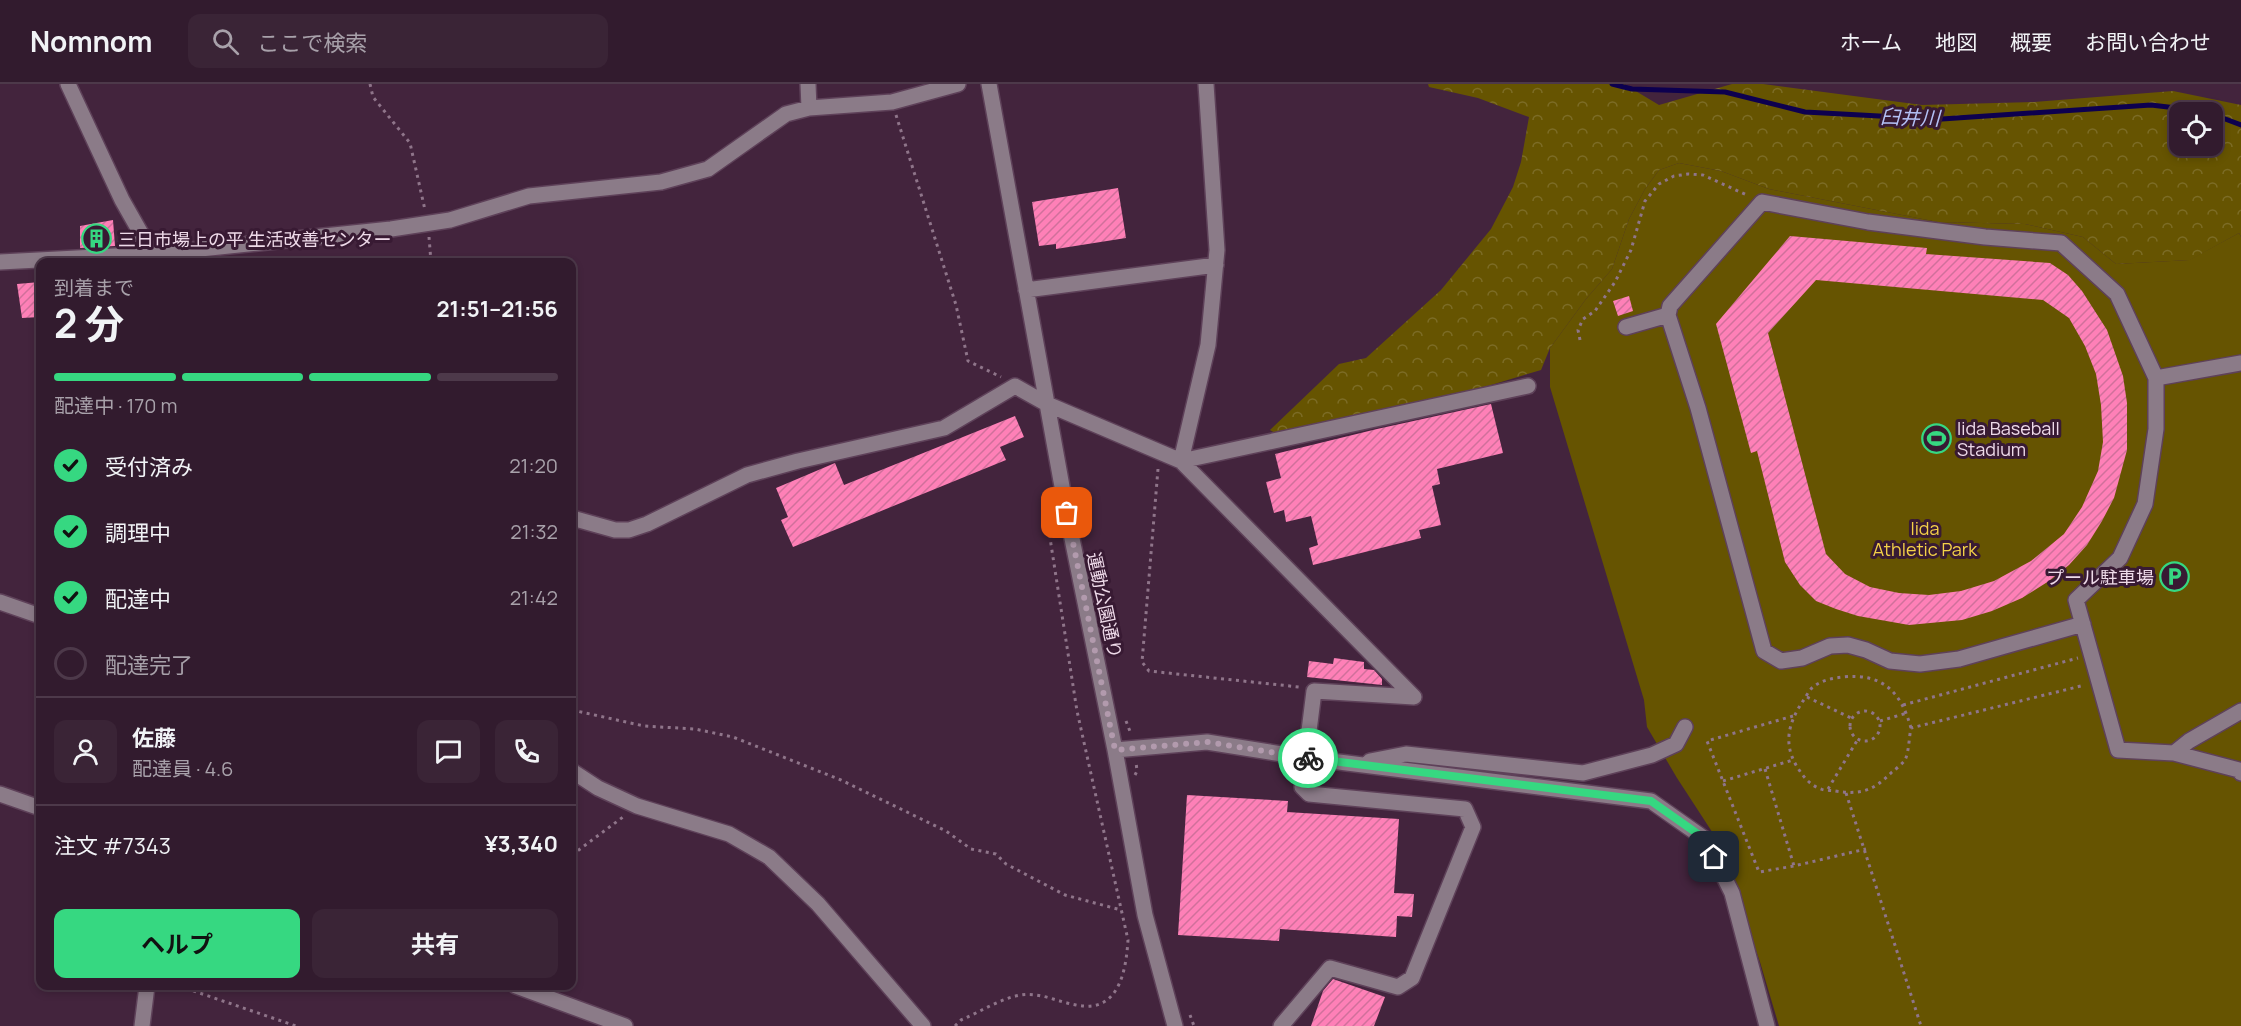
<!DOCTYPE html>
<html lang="ja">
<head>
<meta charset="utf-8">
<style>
	:root { --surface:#321b2e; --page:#3a2436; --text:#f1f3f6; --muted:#a8a1aa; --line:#4d394a; --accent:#36d881 }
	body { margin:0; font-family:Manrope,"Noto Sans JP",sans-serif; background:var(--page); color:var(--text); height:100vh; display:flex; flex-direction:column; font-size:22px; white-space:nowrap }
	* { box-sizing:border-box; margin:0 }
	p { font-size:20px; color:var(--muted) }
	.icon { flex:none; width:33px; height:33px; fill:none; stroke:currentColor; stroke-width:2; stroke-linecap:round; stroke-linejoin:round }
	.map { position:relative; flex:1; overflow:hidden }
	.sheet { position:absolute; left:36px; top:174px; width:540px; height:732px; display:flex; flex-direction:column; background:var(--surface); border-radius:12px; box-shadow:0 3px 9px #0003,0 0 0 2px var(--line) }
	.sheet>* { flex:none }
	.fabs { position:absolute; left:2169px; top:18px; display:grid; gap:12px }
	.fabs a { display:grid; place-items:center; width:54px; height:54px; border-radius:12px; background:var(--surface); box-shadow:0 3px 9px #0003,0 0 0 2px var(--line); font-size:30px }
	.pin { position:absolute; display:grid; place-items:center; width:51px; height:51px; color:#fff; margin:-26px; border-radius:12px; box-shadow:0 3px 9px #0006 }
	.courier { position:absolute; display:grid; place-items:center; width:60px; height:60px; margin:-30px; border:4px solid #36d881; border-radius:50%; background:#fff; color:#222; box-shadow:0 2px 8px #0007 }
	.overview em { font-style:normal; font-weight:700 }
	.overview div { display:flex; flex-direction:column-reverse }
	.overview { display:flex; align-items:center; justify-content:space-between; height:102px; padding:0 18px }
	h1 { font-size:39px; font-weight:700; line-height:45px }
	.bar { display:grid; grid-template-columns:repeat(4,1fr); gap:9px 6px; align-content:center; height:72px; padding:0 18px }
	.bar i { height:8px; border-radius:4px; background:var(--line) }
	.bar .on { background:var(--accent) }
	.bar p { grid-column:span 4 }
	.line { display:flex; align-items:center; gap:15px; padding:0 18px; border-top:2px solid var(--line) }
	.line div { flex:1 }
	.round { display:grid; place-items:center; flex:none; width:63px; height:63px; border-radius:12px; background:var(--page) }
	ol { padding:0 18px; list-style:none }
	li { display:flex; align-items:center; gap:18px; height:66px }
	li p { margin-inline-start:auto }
	li .icon { padding:6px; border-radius:50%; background:var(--accent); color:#111; stroke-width:4 }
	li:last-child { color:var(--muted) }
	li i { width:33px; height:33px; border:3px solid var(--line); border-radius:50% }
	.action { display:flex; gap:12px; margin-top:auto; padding:12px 18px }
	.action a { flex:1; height:69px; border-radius:12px; background:var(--accent); color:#111; font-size:24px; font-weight:700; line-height:69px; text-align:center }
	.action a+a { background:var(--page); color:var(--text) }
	header { display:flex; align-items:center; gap:36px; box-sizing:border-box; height:84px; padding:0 30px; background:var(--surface); border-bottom:2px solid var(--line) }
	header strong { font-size:28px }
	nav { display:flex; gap:33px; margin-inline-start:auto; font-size:21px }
	.search { width:420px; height:54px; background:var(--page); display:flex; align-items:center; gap:15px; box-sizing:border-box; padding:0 21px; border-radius:12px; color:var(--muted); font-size:22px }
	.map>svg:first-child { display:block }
	.green { fill:#665401 }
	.forest { fill:url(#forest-crowns); fill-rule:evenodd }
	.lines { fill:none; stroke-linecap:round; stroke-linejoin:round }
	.stream { stroke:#0d004f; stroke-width:5 }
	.building { fill:url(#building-hatch); fill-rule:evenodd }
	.minor-casing { stroke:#5e4159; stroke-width:18 }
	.path { stroke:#8f758a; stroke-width:3; stroke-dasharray:3 4.5; stroke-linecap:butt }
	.minor { stroke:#8b7b88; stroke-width:15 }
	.done { stroke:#b29aad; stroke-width:6; stroke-dasharray:0 10.8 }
	.route { stroke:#36d881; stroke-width:8 }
	.labels { text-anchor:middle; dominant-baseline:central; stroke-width:6; stroke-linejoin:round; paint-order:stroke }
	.poi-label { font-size:18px; fill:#eedae9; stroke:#381a33; text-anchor:start }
	.park-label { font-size:18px; fill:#f4d148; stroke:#381a33 }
	.street-label { font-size:18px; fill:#eedae9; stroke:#381a33 }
	.water-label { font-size:20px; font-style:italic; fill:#b3c0f5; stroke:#381a33 }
</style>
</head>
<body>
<header>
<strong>Nomnom</strong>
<div class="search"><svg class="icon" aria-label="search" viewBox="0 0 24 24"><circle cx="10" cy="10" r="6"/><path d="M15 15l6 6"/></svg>ここで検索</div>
<nav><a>ホーム</a><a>地図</a><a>概要</a><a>お問い合わせ</a></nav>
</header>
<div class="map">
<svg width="2241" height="942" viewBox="0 0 2241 942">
	<defs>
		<pattern id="forest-crowns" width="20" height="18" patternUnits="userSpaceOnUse" patternTransform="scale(1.5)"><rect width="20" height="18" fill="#665401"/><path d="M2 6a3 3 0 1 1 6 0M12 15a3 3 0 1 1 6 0" fill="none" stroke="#7c6c26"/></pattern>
		<pattern id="building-hatch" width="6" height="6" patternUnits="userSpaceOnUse" patternTransform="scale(1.5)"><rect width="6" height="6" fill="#fe80b7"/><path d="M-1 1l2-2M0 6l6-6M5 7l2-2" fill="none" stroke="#d0709b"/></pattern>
	</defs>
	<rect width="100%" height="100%" fill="#43243d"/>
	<path class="green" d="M1679,79L1721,87L1769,105L1938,138L2025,140L2083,153L2116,180L2189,176L2239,149L2241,153V942H1779L1760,878L1718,757L1677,694L1647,643L1644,616L1550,303V264L1586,215L1612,185L1629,135L1645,105L1659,86Z"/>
	<path class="forest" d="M1428,0H1624L1659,21L1732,0H1763L1922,21L2034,18L2173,7L2241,21V153L2239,149L2190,176L2116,180L2083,153L2025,140L1938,138L1769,105L1721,87L1679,79L1659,86L1645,105L1629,135L1612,185L1586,215L1550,264L1541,286L1471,307L1278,351L1270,346L1339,280L1366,274L1441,206L1491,145L1513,103L1521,78L1529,33L1478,14L1429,3ZM2180,28H2212V62H2180Z"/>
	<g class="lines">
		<path class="stream" d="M1612,0L1632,5L1725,8L1805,28L1879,32L1942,35L2151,21L2210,28
			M2212,30L2241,41"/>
	</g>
	<path class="building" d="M1118,104L1126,154L1056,165V160L1039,162L1032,118Z
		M113,136L115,162L80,164V142Z
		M1790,152L1927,164L1926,170L2050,179L2068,191L2082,207L2107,246L2123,292L2127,319V366L2114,414L2102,437L2087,461L2069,481L2049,497L2022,514L1992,527L1962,536L1909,541L1858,532L1836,525L1816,517L1800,501L1785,478L1757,367L1751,369L1716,240ZM1816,196L2043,216L2069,234L2085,262L2096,290L2101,321L2103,358L2098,387L2082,423L2064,450L2031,477L1994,497L1961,507L1929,511L1899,509L1870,503L1845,490L1826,470L1768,249Z
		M40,198V233L22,234L17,200Z
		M1629,212L1633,227L1618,232L1613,217Z
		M1491,320L1503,369L1437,385L1440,400L1432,402L1441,441L1419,446L1421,454L1313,481L1309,464L1318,461L1311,432L1286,438L1284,426L1274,429L1266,398L1281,394L1275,370L1377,345Z
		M1015,332L1024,353L1000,363L1006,376L793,463L781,436L788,433L776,404L835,379L844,401Z
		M1334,574L1364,578V585L1374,586L1382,595V601L1307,593L1309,577L1333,580Z
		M1187,711L1288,717L1287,728L1399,735L1394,809L1414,810L1412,833L1397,832L1396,853L1280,845L1279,857L1178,851Z
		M1333,895L1385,913L1374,942H1311L1323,907Z"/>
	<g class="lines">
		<defs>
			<path id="minor" d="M68,0L122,116L156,176
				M808,0L809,24
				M989,0L1067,430L1115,666L1145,831L1175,942
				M0,178L153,170L391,145L450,136L529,112L661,98L708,85L786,30L809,24L892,18L958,0
				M1026,206L1216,181
				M1626,243L1668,231
				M2156,294L2241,279
				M1181,377L1208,261L1217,166L1206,0
				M1181,377L1528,302
				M572,434L615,446H629L647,440L747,391L798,377L944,344L1015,302L1047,320L1181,377L1414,613L1314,607L1302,703L1309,710L1465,725L1473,743L1412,894L1398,903L1330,884L1281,942
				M0,518L40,532
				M2083,540L1959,575L1920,580L1890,577L1866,566L1848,561L1830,562L1802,574L1781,577L1764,567L1698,324L1668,231L1670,222L1762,118L1868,138L1985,153L2061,159L2117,210L2156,294V345L2145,420L2120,474L2076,516C2090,566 2104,616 2118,666L2174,669L2239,686L2241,689
				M1115,666L1207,658L1307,674L1651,717L1705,755L1732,809L1767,942
				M2174,669L2189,657L2241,627
				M1370,677L1406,670L1583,689L1652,671L1676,660L1685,643
				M572,687L598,704L637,722L729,750L769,773L818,820L923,942
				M0,710L40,724
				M516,902L625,942
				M142,942L147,902"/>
		</defs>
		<use href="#minor" class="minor-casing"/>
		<path class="path" d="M370,0L373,13L410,59L425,126
			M896,31L956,221L968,277L1001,293
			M429,153L431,178
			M1580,256L1578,246L1583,235L1595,227L1615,198L1631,166L1645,117L1659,100L1674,92L1688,90L1703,91L1749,112
			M1158,385L1142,578L1149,587L1299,603
			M1807,613L1851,634
			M1903,621L2078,574
			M572,626L644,642L695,645L733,653L841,696L946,747L971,765L996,770L1006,780L1065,811L1121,826
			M1850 642a15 15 0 1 1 30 0a15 15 0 1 1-30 0Z
			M1793,632L1707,657L1759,788L1794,782L1866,765
			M1126,637L1131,650
			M1880,637L1907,629
			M1911,644C1901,608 1883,589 1843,593C1833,594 1822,596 1813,603C1809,606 1806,613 1803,617C1789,638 1783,658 1796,681C1802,691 1809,701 1821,705C1825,707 1831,706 1835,707C1861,711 1873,707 1892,688C1896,685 1902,680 1905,676C1909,668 1909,653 1911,644L2085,601
			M1765,685L1794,782
			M1135,691L1137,687L1136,678
			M1723,697L1793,676
			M1828,705L1858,655
			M1846,709L1921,942
			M572,771L623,733
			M179,902L296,942
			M1190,931L1194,942
			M955,942L961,936C980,928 1001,914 1021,911C1040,908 1058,918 1076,921C1119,930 1126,887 1128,856L1077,627L1050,454L1052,440"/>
		<use href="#minor" class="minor"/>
	</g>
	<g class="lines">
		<path class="done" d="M1067,429L1115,666L1207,658L1308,674"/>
		<path class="route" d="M1308,674L1651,717L1705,755L1714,773"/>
	</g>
	<defs>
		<symbol id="building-ring" viewBox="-11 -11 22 22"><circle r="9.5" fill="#381a33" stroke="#36d881" stroke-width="1.5"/><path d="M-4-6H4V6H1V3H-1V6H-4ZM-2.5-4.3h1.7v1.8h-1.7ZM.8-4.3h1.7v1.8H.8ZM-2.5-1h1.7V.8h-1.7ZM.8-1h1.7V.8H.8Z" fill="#36d881"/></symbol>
		<symbol id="stadium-ring" viewBox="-11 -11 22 22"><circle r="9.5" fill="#381a33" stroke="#36d881" stroke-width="1.5"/><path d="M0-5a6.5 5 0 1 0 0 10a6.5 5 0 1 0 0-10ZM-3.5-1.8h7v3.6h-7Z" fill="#36d881"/></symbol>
		<symbol id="parking-ring" viewBox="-11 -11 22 22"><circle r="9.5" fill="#381a33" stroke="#36d881" stroke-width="1.5"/><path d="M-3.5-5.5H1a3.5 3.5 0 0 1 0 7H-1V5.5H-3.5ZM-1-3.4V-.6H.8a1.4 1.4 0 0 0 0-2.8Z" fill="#36d881"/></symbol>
	</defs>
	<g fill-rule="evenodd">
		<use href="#building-ring" x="80" y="138" width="33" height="33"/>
		<use href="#stadium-ring" x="1920" y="338" width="33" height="33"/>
		<use href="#parking-ring" x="2158" y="476" width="33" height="33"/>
	</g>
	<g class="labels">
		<g class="poi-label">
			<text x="118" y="155">三日市場上の平 生活改善センター</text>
			<text x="1957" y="344">Iida Baseball<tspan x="1957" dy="21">Stadium</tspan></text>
			<text x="2154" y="493" text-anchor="end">プール駐車場</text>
		</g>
		<g class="park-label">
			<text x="1925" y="444">Iida<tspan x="1925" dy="21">Athletic Park</tspan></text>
		</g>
		<g class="street-label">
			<text transform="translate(1105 521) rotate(78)">運動公園通り</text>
		</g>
		<g class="water-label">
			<text transform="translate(1910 33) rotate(2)">臼井川</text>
		</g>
	</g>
</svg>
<div class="fabs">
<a><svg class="icon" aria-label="locate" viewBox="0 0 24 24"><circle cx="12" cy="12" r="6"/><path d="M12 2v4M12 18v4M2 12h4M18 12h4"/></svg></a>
</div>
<div class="pin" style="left:1067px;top:429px;background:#ea580c"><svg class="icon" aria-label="bag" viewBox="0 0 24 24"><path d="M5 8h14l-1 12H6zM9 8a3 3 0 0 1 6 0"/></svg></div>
<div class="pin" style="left:1714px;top:773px;background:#1f2937"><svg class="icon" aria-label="home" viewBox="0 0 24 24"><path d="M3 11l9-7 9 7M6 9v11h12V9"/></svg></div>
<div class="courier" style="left:1308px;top:674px"><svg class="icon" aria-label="bike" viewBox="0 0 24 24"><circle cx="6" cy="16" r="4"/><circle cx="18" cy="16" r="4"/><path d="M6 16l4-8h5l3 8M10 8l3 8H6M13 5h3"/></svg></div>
<section class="sheet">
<div class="overview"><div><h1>2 分</h1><p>到着まで</p></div><em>21:51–21:56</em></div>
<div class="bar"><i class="on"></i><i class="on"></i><i class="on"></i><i></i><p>配達中 · 170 m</p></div>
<ol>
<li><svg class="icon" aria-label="check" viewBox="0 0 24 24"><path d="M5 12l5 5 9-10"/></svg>受付済み<p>21:20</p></li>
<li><svg class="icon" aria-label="check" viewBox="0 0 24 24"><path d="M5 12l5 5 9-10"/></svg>調理中<p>21:32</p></li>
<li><svg class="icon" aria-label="check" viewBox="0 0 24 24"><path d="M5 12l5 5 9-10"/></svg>配達中<p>21:42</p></li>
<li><i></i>配達完了</li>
</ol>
<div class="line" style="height:108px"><a class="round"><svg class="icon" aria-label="person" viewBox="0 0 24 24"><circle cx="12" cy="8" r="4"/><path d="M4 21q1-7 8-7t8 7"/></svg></a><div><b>佐藤</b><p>配達員 · 4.6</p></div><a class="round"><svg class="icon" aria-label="chat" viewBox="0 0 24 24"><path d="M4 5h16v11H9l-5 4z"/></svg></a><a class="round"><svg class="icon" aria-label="phone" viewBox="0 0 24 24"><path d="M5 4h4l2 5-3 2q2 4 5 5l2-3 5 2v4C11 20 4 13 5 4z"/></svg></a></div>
<div class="line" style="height:78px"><div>注文 #7343</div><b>¥3,340</b></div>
<div class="action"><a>ヘルプ</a><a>共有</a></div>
</section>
</div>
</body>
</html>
